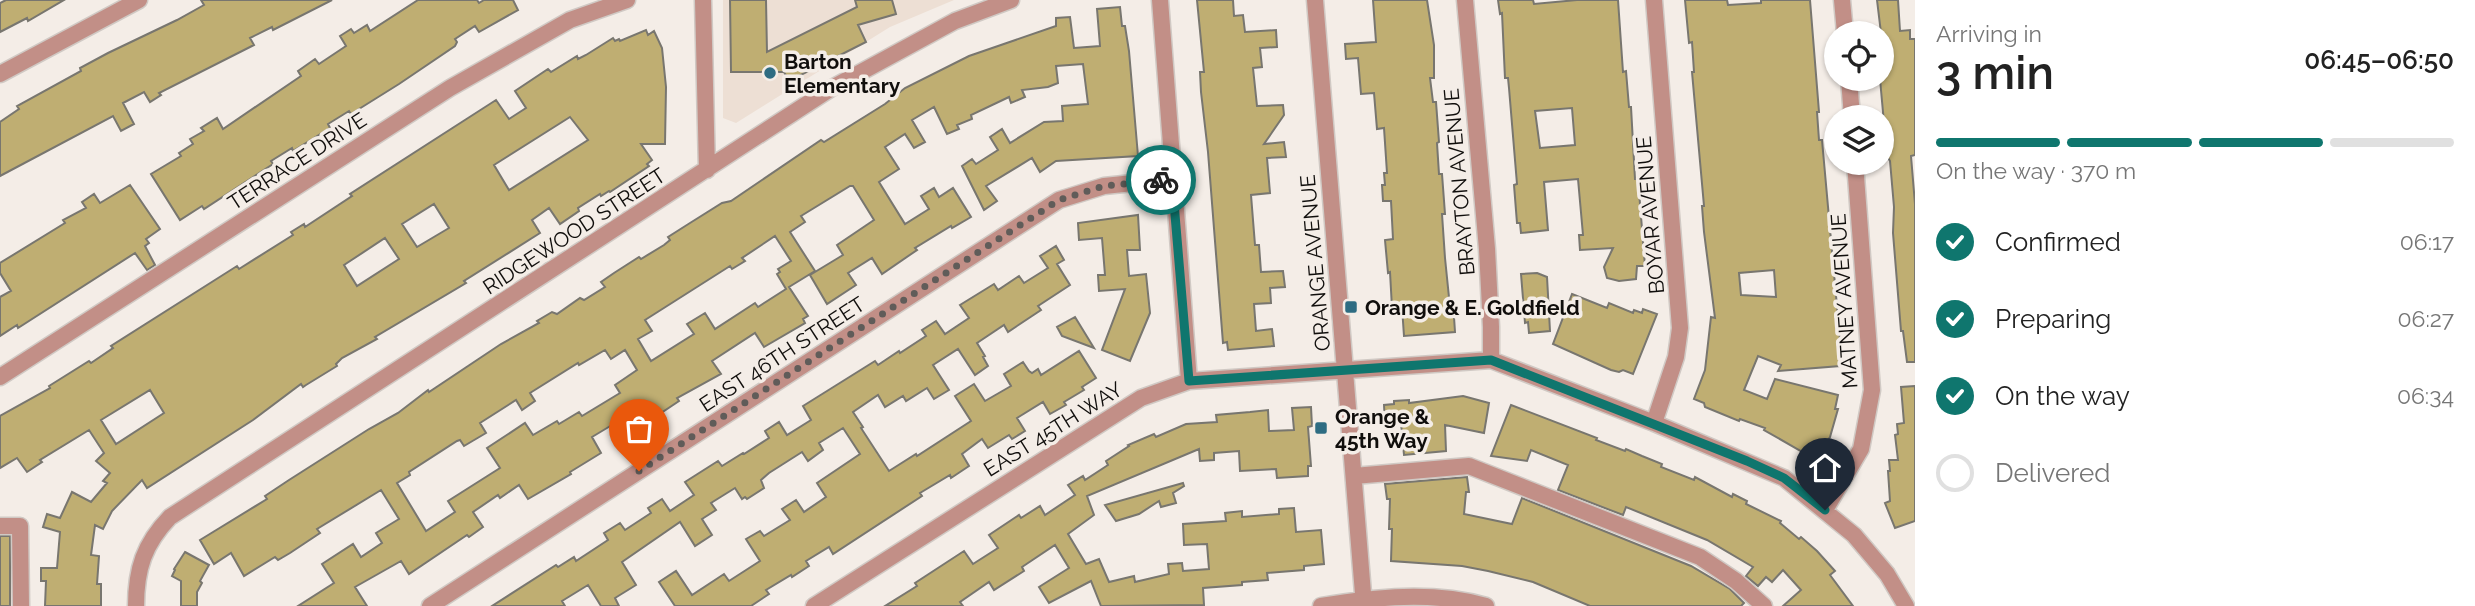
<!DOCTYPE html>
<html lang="en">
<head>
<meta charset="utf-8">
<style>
	:root { --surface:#fff; --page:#f6f6f6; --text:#222; --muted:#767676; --line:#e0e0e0; --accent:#0f766e }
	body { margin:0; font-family:Raleway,sans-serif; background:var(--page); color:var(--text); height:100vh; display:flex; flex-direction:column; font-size:26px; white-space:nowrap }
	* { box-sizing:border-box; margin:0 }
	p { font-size:23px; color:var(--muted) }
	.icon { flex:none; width:38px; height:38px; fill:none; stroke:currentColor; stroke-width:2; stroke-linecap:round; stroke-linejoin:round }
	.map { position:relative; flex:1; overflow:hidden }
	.side { display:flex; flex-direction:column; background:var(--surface); width:560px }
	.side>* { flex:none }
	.tools { position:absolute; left:1824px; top:21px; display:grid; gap:14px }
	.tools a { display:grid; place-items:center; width:70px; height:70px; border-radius:50%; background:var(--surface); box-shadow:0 2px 5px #0004; font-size:35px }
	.pin { position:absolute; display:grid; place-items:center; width:60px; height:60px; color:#fff; margin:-72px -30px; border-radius:50% 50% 50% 0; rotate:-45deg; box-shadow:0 0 7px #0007 }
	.pin .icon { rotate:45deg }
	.courier { position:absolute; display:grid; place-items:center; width:70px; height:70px; margin:-35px; border:5px solid #0f766e; border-radius:50%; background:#fff; color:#222; box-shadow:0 2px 9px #0007 }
	.headline em { font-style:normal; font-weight:600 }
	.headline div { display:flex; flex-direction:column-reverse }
	.headline { display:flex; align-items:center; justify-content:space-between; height:119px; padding:0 21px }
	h1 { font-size:46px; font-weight:600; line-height:52px }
	.bar { display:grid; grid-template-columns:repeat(4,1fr); gap:10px 7px; align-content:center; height:84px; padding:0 21px }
	.bar i { height:9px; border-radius:5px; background:var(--line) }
	.bar .active { background:var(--accent) }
	.bar p { grid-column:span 4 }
	ol { padding:0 21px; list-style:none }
	li { display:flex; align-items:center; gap:21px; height:77px }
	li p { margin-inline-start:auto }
	li .icon { padding:7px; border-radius:50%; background:var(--accent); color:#fff; stroke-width:4 }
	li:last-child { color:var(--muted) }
	li i { width:38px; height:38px; border:4px solid var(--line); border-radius:50% }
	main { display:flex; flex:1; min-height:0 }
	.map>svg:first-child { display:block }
	.built { fill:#eddfd4 }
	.building { fill:#bfae72; stroke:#78766f; stroke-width:2; fill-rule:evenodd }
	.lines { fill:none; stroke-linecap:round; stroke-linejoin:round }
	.minor-casing { stroke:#d0c9c4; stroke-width:19 }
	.minor { stroke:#c28f87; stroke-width:16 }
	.done { stroke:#605c59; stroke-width:7; stroke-dasharray:0 12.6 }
	.route { stroke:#0f766e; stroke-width:9 }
	.poi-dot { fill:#2e6c82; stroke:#f4ede7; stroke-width:2.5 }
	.labels { text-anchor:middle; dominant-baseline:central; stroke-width:7; stroke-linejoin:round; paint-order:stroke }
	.poi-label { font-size:21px; font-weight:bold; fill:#100e0c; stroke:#f4ede7; text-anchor:start }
	.street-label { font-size:21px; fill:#100e0c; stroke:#f4ede7 }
</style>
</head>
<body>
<main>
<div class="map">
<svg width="1915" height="606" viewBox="0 0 1915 606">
	<rect width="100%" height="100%" fill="#f4ede7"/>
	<path class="built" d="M723,0H954L890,27L736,123L723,118Z"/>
	<path class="building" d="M6,0H64L28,21L27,18L0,32V3Z
		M201,0H332L273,30L272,27L250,38L254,45L159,93L161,95L150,102L144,92L123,103L134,124L121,131L113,116L0,176V122L19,109L17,106L81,71L80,68L108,53L177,20L204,5Z
		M418,0H477L479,3L484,0H513L518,10L479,32L475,26L455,39L457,42L455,46L399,84L351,114L349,111L328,124L330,128L293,151L292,148L271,161L273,164L204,209L202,206L180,220L151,174L181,156L179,153L193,144L190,139L204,131L201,128L217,118L223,129L301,76L298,71L315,59L319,64L346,46L340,36L351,29L354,33L367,25L370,31Z
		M730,0H766L767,52L857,7L855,0H892L896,14L858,25L866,42L789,81L784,72H731Z
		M1197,0H1233L1234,16L1243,15L1245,32L1276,30L1277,47L1260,48L1262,67L1253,68L1257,106L1283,105L1284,115L1264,144L1284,142L1286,157L1267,158L1270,193L1251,195L1255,245H1259L1261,272L1283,271L1285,287L1270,288L1271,303L1254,304L1256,331L1272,329L1274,346L1228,350L1227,342L1223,343L1208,152L1201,92L1200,72H1204Z
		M1373,0H1427L1434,45V78H1430L1433,102H1436L1439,142L1437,143L1439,174H1442L1445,214H1442L1445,258L1451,317H1454L1455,332L1404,336L1402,307L1392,308L1390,272L1388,273L1385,240L1393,239L1391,201H1383L1382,185H1385L1384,173H1387L1384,128L1377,129L1374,93L1361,94L1358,58L1346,59L1345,44L1376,42Z
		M1498,0H1533L1534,4L1577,0H1618L1623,72L1626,71L1629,107H1631L1635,179H1638L1645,266H1637L1636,279L1619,281L1607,278L1604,267L1613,248L1580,250L1579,235H1583L1578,179L1544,182L1548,230L1521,233L1520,223H1517L1514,185L1517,184L1509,88L1508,78H1505L1502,13L1500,14ZM1572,108L1575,145L1540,148L1535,111Z
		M1685,0H1727L1728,5L1761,3V0H1810L1819,112H1817L1819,140H1822L1840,340V366L1778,371L1781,365L1758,356L1744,390L1767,399L1775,379L1838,395L1835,409H1838L1830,437L1819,454L1813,450L1810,454L1807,452L1806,454L1764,430L1765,428L1740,419L1739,421L1705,407L1704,403L1694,399L1705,370L1711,317L1715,318L1704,232L1702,206H1704L1692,72H1694L1692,42L1689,43ZM1774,270L1776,297L1741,295L1739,273Z
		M1877,0H1898L1900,31L1910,30V39H1915V155L1911,156L1915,204V362H1907L1903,331H1901L1893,233L1894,207L1890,161L1887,156L1880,79L1881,33Z
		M1120,7L1122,26H1125L1129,51L1138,156L1056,161L1040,172L1032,158L986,186L997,201L984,210L962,166L972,159L976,164L998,150L990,137L1002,129L1010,143L1044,122L1063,121L1062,106L1088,104L1083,64L1056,66L1058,83L1048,87L1022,90L1025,97L1011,103L1009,97L971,115L972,119L957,125L959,129L947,134L934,107L912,120L925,142L914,148L905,134L885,147L899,169L879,182L905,224L929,209L921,196L934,188L939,197L953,188L971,217L952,228L951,226L915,248L917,250L882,274L872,258L848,273L856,285L827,304L810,275L843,255L837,245L874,220L853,186H850L801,216L805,222L790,232L815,271L789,287L808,316L803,319L805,323L764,347L755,333L712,361L721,374L677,398L679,401L646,423L637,410L592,437L601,453L570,472L571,474L528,499L519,485L500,498L498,495L473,512L483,527L469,537L467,535L409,574L401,561L355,587L367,606H298L334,583L322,564L353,544L361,557L382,543L376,533L399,519L381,490L317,529L320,533L290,553L278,560L275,557L244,576L231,553L214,564L200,540L267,499L265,496L289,480L369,429L398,413L428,390L429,392L501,344L539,323L537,321L552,312L557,314L580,298L584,300L605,287L601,282L614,273L639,257L641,259L664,245L670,240L668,237L690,223L722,203L731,201L821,140L824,142L885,104L905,88L969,56L1056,26V18L1070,17L1074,48L1100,46L1097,9ZM775,236L791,261L778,269L780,272L777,274L786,289L758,307L755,303L715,329L705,313L687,324L694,334L651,361L638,339L652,331L645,320L730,266L732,269L745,261L742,258ZM605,350L611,359L625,350L637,370L615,385L620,393L582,416L579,412L559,424L557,421L533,435L525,423L487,448L500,468L448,501L455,512L426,531L397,483L410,475L409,472L457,441L460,440L464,446L486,433L480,423L516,400L522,410L535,401L530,393L578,363L579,365Z
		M646,30L648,35L654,31L662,48L666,87L665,144H641L652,160L647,164L649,166L610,192L609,191L601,196L600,194L578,208L579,211L560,224L549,208L532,220L540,233L464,281L466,283L375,337L377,339L342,358L336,364L337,366L306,385L303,387L301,384L253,420L147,488L142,480L112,511L103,529L95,525L91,555L99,556L97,584H101V606H45L46,581H41V568H57L60,532L43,527L47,514L60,518L72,492L91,502L107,483L103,481L110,473L96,461L104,453L89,430L40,460L42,462L27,472L17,458L0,468V416L50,388L49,386L89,361L91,363L113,348L111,346L237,266L239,269L293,235L291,232L304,224L305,227L352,196L350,194L496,100L509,119L526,108L515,91L548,69L551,72L577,56L578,59L586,55L613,38L615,41L619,39L620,41ZM570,117L588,140L509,190L494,165ZM434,204L449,228L417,247L402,224ZM385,238L399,259L357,286L344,265ZM150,390L164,413L116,444L101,420Z
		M130,185L160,229L146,239L149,243L145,246L155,265L147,270L135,253L18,328L17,325L0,336V297L11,291L0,273V263L65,223L63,220L86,208L82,202L94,194L100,203Z
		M1138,215L1140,250H1127L1129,276L1146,274L1150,313L1130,361L1102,350L1125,289L1099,291L1098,275H1105L1102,238L1079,240L1078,223Z
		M1056,246L1064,260L1057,264L1070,285L1038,306L1041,310L1008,332L1004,325L977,343L985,356L983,357L988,366L975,375L958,349L933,365L949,390L934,399L927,388L906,401L903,396L885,407L878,395L853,412L863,427L861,428L889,471L916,454L917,456L971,421L955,396L974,384L985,401L1011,386L1004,374L1023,362L1029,371L1032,373L1038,369L1041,375L1079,351L1096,378L1082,387L1084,390L1064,402L1066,405L1050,414L1043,402L1017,418L1025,431L1012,439L1009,435L988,448L982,439L962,454L969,466L951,478L950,475L920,493L922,496L833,554L829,547L806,561L809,566L792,577L791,575L766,590L769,594L751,606H675L659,582L676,571L692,595L724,574L729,581L760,561L746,539L760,531L764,536L790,520L782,509L796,500L804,512L826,497L817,483L860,454L843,428L819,443L823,450L808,461L802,452L769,473L761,480L764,488L747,499L745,497L742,499L735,488L711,503L716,510L702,519L712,535L695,546L680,522L622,562L636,585L615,598L619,606H601L588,585L562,601L565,606H492L556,565L558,567L574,557L576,561L608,540L604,533L620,523L625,530L651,513L648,508L662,499L670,511L694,495L685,482L718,461L722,466L743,453L744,454L769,438L765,431L779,422L787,435L811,420L803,406L875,361L878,365L899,351L900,353L926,336L922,330L936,321L945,334L969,318L960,305L994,284L998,290L1019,276L1024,283L1048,268L1040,256Z
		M1537,273L1547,277L1550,331L1529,333L1528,322L1525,323L1521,274Z
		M1572,294L1607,308L1609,303L1633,313L1634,310L1642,313L1643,309L1657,314L1633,374L1623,370L1619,372L1611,370L1553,344Z
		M1075,317L1094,348L1062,336L1057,327Z
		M1915,386V521L1895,528L1885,503L1890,501L1888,471H1890L1889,460H1898L1895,435L1898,434L1897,424L1904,423L1901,387Z
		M1463,396L1489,403L1484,433L1445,425L1446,451L1404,455L1401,423L1385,424L1384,405L1394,404V401L1409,400V403Z
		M1511,405L1597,438L1596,440L1625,451L1626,449L1642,456L1662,464L1661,467L1694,480L1695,477L1732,497L1733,494L1747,501L1746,504L1781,521L1780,523L1799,539L1801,537L1817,551L1835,571L1830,575L1853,606H1783L1801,590L1783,570L1772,582L1766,577L1758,586L1746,576L1753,567L1707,540L1626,507L1623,515L1558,490L1568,465L1531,450L1527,461L1491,456Z
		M1311,407L1312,426L1308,427L1311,466H1308V476L1277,478L1276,469L1240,471L1239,451L1214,453V460L1200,461L1199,449L1087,496L1094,515L1068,534L1086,564L1099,559L1109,582L1134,576L1135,582L1169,574L1168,564L1182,563L1183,571L1209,569L1207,544L1184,545L1183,524L1226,521L1225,513L1242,511V517L1279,514V509L1294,508L1296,532L1321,530L1324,564L1304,566V570L1267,573L1268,580L1242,582V585L1203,588L1204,605L1101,606L1091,581L1049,603L1039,587L1069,568L1055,545L1022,567L1024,571L994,590L989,582L960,602L963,606H885L917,586L915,583L964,551L973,564L998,548L989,535L1019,515L1021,518L1040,506L1045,515L1075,495L1068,485L1083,476L1085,480L1108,465L1106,461L1129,446L1128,445L1154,434L1156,437L1186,424L1217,422L1216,415L1250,412L1268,410L1269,431L1294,430L1292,408Z
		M1467,477L1469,492H1466L1464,514L1512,524L1522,498L1691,566L1730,589L1744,603L1741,606H1590L1533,582L1488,571L1462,566L1391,561L1392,529H1389L1390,499H1387L1385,484Z
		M1183,483L1184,486L1173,493L1176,503L1161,507L1159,501L1139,514L1116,521L1105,505Z
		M0,536H10V606H0Z
		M185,552L209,565L200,581L202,583L197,592V606H181V581L172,576L175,570L174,569Z"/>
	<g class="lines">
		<defs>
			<path id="minor" d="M703,0L707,170
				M1160,0L1189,381
				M1315,0L1364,606
				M1465,0L1487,249L1491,327V360
				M1654,0L1680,328L1676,357L1654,423
				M1842,0L1845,33
				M0,74L139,0
				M1849,79L1852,117
				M0,377L450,88L570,20L627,0
				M1354,476L1469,466L1700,557L1736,581L1764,606
				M1825,510L1861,449L1872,390L1855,163
				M0,526H20L21,606
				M136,606C136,569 144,544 170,517L830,89L955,21L1011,0
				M430,606L1059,200L1104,186L1172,179
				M814,606L1141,398L1189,381L1491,360L1654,423L1784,478L1854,535L1887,574L1906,606
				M1321,606C1375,597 1433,591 1486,606"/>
		</defs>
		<use href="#minor" class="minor-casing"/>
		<use href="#minor" class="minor"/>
	</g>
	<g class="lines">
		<path class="done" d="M639,471L1059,200L1104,186L1161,180"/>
		<path class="route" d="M1161,180L1172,179L1189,381L1491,360L1747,461L1784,478L1825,510"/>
	</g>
	<g class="poi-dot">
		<circle cx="770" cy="73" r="7"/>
		<rect x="1344" y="300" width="14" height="14" rx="3.5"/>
		<rect x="1314" y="421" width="14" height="14" rx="3.5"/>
	</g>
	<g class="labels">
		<g class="poi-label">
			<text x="784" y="61">Barton<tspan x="784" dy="24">Elementary</tspan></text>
			<text x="1365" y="307">Orange &amp; E. Goldfield</text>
			<text x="1335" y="416">Orange &amp;<tspan x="1335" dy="24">45th Way</tspan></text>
		</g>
		<g class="street-label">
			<text transform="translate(297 161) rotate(-33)">TERRACE DRIVE</text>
			<text transform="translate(1459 182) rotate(-95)">BRAYTON AVENUE</text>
			<text transform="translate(1650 215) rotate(-95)">BOYAR AVENUE</text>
			<text transform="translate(574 231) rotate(-33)">RIDGEWOOD STREET</text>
			<text transform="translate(1315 263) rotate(-95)">ORANGE AVENUE</text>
			<text transform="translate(1844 301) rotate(-94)">MATNEY AVENUE</text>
			<text transform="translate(782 354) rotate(-33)">EAST 46TH STREET</text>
			<text transform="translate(1053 429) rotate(-32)">EAST 45TH WAY</text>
		</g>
	</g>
</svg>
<div class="tools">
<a><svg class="icon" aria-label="locate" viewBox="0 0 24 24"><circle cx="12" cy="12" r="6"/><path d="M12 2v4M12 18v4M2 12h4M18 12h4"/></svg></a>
<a><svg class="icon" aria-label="layers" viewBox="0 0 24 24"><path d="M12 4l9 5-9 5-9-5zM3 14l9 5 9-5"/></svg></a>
</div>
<div class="pin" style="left:639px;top:471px;background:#ea580c"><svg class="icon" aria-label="bag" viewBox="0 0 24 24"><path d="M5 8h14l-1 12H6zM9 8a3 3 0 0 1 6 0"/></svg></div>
<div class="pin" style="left:1825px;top:510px;background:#1f2937"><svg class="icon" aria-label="home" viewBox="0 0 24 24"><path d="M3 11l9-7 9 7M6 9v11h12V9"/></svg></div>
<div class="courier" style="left:1161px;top:180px"><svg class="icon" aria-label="bike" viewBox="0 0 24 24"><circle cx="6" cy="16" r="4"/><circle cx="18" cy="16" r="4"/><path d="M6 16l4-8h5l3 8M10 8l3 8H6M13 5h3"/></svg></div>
</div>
<section class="side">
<div class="headline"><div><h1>3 min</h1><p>Arriving in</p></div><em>06:45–06:50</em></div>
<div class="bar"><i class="active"></i><i class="active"></i><i class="active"></i><i></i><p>On the way · 370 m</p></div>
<ol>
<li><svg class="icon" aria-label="check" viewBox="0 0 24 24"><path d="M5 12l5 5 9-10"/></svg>Confirmed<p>06:17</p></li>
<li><svg class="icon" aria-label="check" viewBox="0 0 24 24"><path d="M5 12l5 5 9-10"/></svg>Preparing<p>06:27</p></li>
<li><svg class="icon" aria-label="check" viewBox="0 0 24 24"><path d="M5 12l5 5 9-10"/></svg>On the way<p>06:34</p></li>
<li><i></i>Delivered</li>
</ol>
</section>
</main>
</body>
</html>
